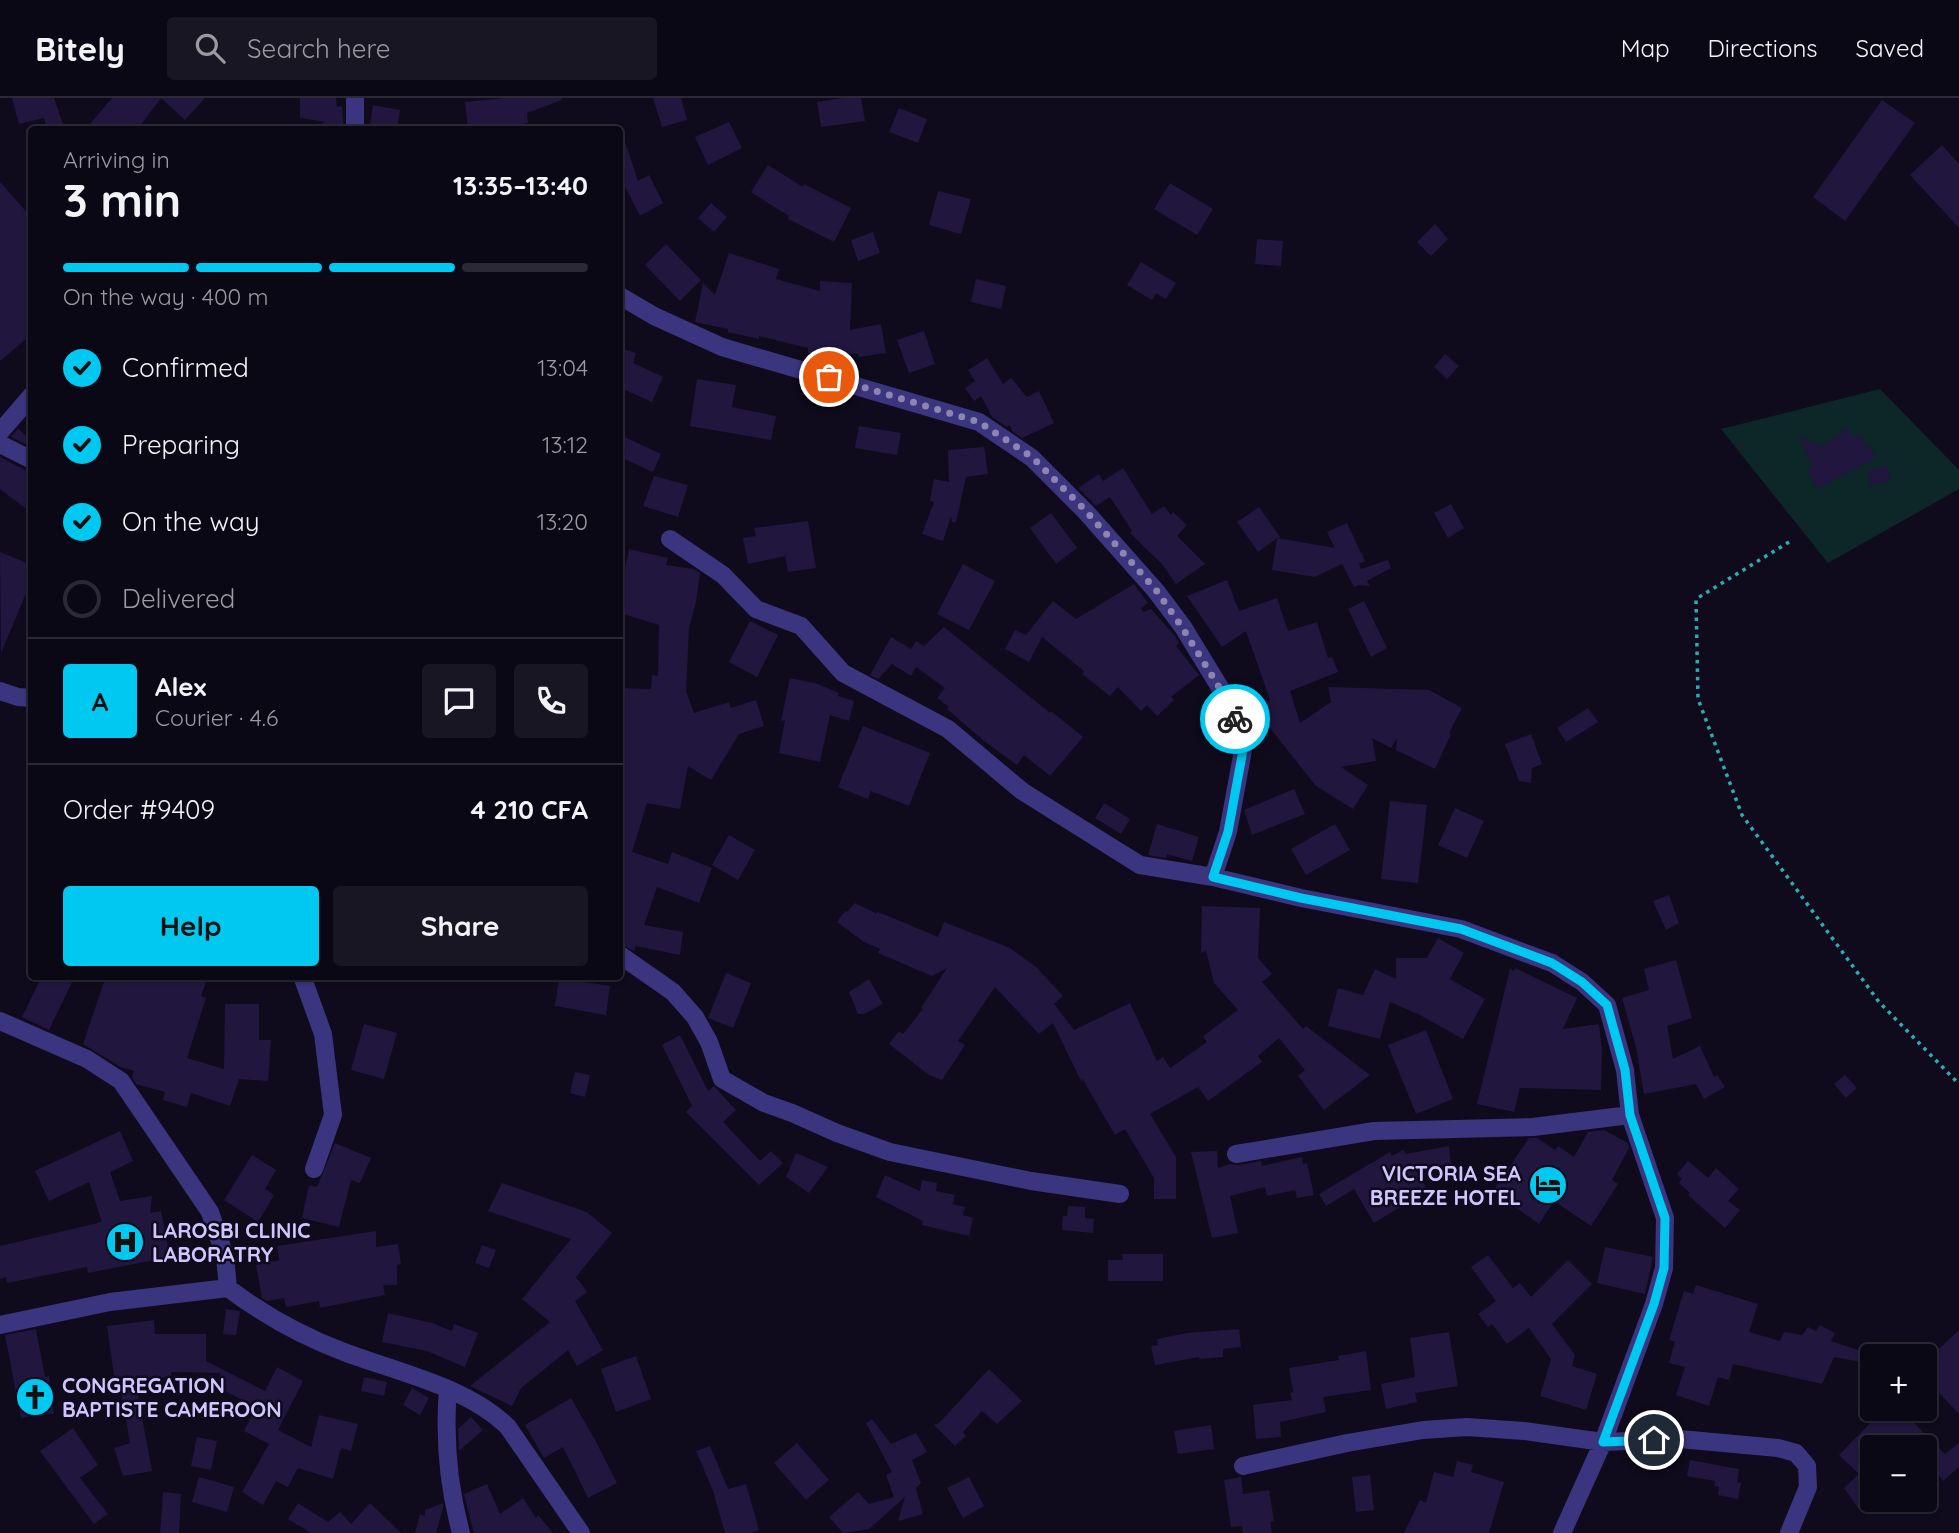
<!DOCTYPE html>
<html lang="en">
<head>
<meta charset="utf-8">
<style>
	:root { --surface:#0b0816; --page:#191623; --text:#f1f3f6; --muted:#9a9aa1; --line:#2b2935; --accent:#00c9f1 }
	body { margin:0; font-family:Quicksand,sans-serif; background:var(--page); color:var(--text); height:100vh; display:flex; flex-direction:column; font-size:26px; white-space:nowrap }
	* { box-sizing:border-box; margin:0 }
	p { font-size:23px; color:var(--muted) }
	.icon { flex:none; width:38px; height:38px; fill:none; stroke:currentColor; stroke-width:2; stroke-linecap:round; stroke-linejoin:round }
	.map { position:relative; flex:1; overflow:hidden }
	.drawer { position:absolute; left:28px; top:28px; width:595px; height:854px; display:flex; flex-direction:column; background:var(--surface); border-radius:7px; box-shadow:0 2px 5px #0004,0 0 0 2px var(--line) }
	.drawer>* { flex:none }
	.tools { position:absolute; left:1860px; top:1246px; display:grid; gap:14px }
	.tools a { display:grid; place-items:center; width:77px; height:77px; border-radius:7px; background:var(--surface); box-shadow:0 2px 5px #0004,0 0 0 2px var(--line); font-size:35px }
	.pin { position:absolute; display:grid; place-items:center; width:60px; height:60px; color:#fff; margin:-30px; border:4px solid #fff; border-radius:50%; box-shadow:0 2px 7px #0007 }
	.courier { position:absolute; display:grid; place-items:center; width:70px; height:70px; margin:-35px; border:5px solid #00c9f1; border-radius:50%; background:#fff; color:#222; box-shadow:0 2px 9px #0007 }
	.summary em { font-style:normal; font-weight:700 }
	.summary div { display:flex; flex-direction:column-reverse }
	.summary { display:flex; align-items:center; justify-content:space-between; height:119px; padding:0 35px }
	h1 { font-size:46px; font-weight:700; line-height:52px }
	.bar { display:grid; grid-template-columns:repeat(4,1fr); gap:10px 7px; align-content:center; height:84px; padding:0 35px }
	.bar i { height:9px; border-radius:5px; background:var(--line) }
	.bar .on { background:var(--accent) }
	.bar p { grid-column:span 4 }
	.line { display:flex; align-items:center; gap:18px; padding:0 35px; border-top:2px solid var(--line) }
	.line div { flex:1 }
	.round { display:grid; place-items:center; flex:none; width:74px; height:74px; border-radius:7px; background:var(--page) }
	ol { padding:0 35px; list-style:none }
	li { display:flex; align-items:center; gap:21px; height:77px }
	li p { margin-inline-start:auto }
	li .icon { padding:7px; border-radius:50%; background:var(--accent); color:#111; stroke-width:4 }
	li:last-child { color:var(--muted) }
	li i { width:38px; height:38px; border:4px solid var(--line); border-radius:50% }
	.button { display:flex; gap:14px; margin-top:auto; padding:14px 35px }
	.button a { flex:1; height:80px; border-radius:7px; background:var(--accent); color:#111; font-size:28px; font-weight:700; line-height:80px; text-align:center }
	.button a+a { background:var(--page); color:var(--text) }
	header { display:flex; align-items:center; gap:42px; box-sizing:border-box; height:98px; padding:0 35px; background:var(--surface); border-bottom:2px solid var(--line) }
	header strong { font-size:33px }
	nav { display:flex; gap:38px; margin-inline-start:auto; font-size:24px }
	.search { width:490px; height:63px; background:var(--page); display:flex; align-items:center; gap:18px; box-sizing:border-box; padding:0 24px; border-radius:7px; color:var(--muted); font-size:26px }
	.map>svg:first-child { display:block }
	.green { fill:#0d2627 }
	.building { fill:#21163e }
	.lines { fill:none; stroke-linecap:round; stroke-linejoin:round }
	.path { stroke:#28b0b1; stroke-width:3.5; stroke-dasharray:3.5 5; stroke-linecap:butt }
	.minor { stroke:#3b347e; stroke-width:18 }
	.done { stroke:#8c85b0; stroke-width:7; stroke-dasharray:0 12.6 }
	.route { stroke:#00c9f1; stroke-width:9 }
	.labels { text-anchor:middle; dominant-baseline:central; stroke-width:5; stroke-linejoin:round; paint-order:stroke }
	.poi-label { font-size:21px; font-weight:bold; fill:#d0c6ff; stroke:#0f0b1d; text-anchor:start }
</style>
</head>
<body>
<header>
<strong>Bitely</strong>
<div class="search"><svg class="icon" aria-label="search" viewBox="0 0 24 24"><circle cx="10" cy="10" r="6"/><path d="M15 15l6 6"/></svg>Search here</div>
<nav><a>Map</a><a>Directions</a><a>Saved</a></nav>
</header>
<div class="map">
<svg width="1959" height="1435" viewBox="0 0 1959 1435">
	<rect width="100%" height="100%" fill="#0f0b1d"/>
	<path class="green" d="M1880,291L1959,372V391L1828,465L1721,331Z"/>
	<path class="building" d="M12,0H54L65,32H47L44,20L19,26Z
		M112,0H161L137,32H85Z
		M161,0H205L185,22Z
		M300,0H336L337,9L342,8L344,32H311L325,24L300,20Z
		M506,0H562V2L527,15L528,25L484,32H468L465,4Z
		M653,0H681L687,22L662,29Z
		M843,0H861L865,23L821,29L817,4Z
		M1882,2L1915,25L1845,123L1813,99Z
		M373,7L400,12L397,31L370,27Z
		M899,10L927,21L918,45L889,34Z
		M729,24L742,50L708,67L695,39Z
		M622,35L638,83L649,77L663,105L640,118L620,79V36Z
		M1942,47L1959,66V130L1910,77Z
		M768,67L803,89L804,86L851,110L834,144L788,121L789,118L751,94Z
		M0,84L32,120V236L0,263Z
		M1170,85L1213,111L1197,137L1154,111Z
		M938,93L971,101L961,136L929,127Z
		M711,105L727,119L714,134L698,120Z
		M1435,126L1448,141L1431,158L1417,144Z
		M873,134L880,155L858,163L851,142Z
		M1257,141L1283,143L1281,168L1255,166Z
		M666,146L701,182L680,203L645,167Z
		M729,155L779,171L776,181L820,193V183L852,185L850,232L881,226L886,255L859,259L858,256L808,255V250L759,238V241L728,234V231L695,224L703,185L715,197Z
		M1141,164L1176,185L1166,201L1156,195L1152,202L1127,187Z
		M976,181L1006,188L1001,211L971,204Z
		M924,233L935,266L909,275L897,242Z
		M620,250L636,255L633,265L663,279L652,304L625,292L623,298L620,297Z
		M1445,256L1459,268L1447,281L1434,269Z
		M987,260L1003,286L1011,280L1027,299L1039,293L1054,325L1022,340L1012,333L1010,327L1007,329L992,319L981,298L974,303L965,290L975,283L968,272Z
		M697,281L736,287L732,309L776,318L771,342L690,328Z
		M859,328L901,335L897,357L855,350Z
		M1847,330L1853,340L1860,336L1866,350L1871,348L1875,360L1817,391L1807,372L1813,368L1798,339L1822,348Z
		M18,331L32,342L31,349L11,339Z
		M620,337L661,356L653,374L620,359Z
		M984,349L988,376L966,379L956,424H952L951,418L943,443L922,436L934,404L930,403L934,381L949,384L948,352Z
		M0,359L32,376V402L25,410L0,391Z
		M1887,368L1891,383L1871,388L1867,373Z
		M1123,370L1152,416L1164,408L1171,417L1173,414L1187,427L1177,438L1205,466L1176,486L1162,466L1130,435L1132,433L1110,399L1096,408L1078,390L1099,376L1103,383Z
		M654,378L688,387L678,419L643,408Z
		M1451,406L1464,430L1448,440L1434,415Z
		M1259,409L1280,439L1277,440L1335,450L1327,434L1347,425L1361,455H1364L1362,456L1365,463L1359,466L1361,471L1388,462L1391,470L1367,483L1370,488L1359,487L1354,489L1342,466L1315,479L1272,472L1277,440L1258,454L1237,424Z
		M1051,415L1077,450L1056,466L1030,430Z
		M808,423L816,470L788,474L785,458L748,466L743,440L756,438L754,430Z
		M629,451L668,460L666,467L693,471L700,475L696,504L689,530L686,593L694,615L729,604L731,610L756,602L764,628L739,636L711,682L688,668L680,711L647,705L632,754L668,766L672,754L712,770L699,805L657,789L644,827L683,834L680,857L636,848L634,853L620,846V798L624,783L620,784V590L651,591L652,577L658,578L659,527L620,515V495Z
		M0,454L32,467V481L1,555Z
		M963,466L995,483L969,532L937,516Z
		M1227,482L1239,513L1277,500L1288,533L1317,524L1328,560L1332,559L1338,574L1290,593L1300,625L1331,604L1328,589L1429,592L1462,610L1449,635L1451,636L1435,671L1396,652L1397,640L1391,650L1372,640L1376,663L1341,669L1368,687L1353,711L1316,688L1270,630L1261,635L1253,608L1270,602L1246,533L1222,549L1187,498Z
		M1134,486L1148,505L1141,510L1143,514L1151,511L1175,538L1179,545L1176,548L1199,577L1171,599L1174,602L1157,618L1147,607L1141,613L1118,589L1110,598L1082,576L1084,573L1042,539L1029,564L1005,551L1015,532L1026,537L1053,503L1076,521Z
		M1364,503L1387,550L1371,559L1348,511Z
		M750,523L778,537L757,579L729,564Z
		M944,529L1050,615L1051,613L1083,639L1050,678L1024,657L1017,667L984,643L947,611L949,609L937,600L945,590L916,569L911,578L892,566L878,581L870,577L891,539L911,551L916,543L924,548Z
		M790,580L818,586L839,595L838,598L854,603L849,623L830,617L820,664L779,655L785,622L781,623Z
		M1588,610L1598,624L1566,644L1557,630Z
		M863,628L930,655L909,708L871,693L868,701L838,689Z
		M1531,636L1542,666L1532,670L1531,685L1519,683L1505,646Z
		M1294,691L1305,716L1252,737L1244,712Z
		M1390,703L1427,707L1418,785L1381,781Z
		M1104,705L1130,721L1121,736L1095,720Z
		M1455,710L1484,723L1467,760L1438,747Z
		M1157,726L1199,739L1192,763L1167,756L1166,760L1148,757Z
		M1335,726L1350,752L1306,777L1291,751Z
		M729,737L755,752L738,782L712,767Z
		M1669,797L1679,825L1666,832L1653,803Z
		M855,805L877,816V814L893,820L938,839L944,824L1010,850L1036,869L1063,898L1054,906L1074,932L1130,905L1157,963L1163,959L1170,970L1207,944L1203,938L1238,912L1214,885L1206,853L1201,855L1202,808L1260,810L1258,860L1272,876L1262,884L1303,931L1306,928L1370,977L1324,1012L1298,978L1305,972L1279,940L1258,958L1262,964L1208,1003L1198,989L1150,1016L1176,1059V1101H1154V1080L1125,1031L1115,1037L1082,980V985L1053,925L1039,936L995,889L958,943L965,947L942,982L929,977L889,946L899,933L903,936L923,911L921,910L947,870L932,878L878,855L880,851L864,844L837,824L845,813L847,814Z
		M1438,840L1464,855L1450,881L1485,901L1463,941L1420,917L1390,904L1380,941L1328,928L1338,890L1363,897L1375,871L1396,881V860H1427Z
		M1676,862L1692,920L1667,928L1673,961L1700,948L1714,979L1717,977L1725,989L1704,1001L1696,986L1644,996L1636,949L1622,900L1649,892L1644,871Z
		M1515,870L1577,900L1563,931L1599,926L1602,952L1601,992L1520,990L1514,1014L1477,1006L1510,871L1514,873Z
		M726,875L751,885L733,930L708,920Z
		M42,878H75L49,932L22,919Z
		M106,878H208L201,898L206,900L187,960L224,971L225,906H259V942H271L268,983L239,981L230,1008L191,995L187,1009L163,1002L165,994L136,986L132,979L134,973L119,968L83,946Z
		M559,880L610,888L606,917L555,908Z
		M869,881L883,906L864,916H858L849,894Z
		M364,926L397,935L384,981L351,972Z
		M1426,932L1453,1001L1416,1016L1388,947Z
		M680,937L708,993L714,988L736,1012L723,1024L760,1063L771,1053L783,1065L759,1087L686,1014L692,1008L662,947Z
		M575,974L590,977L585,999L570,995Z
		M1845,977L1857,990L1846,1000L1834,986Z
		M1604,1032L1628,1045L1629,1050L1612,1082L1618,1086L1591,1128L1554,1103L1539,1126L1493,1093L1529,1040H1537L1555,1052L1558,1048L1574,1059L1588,1034Z
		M120,1033L133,1063L110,1074L120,1103L152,1098L150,1115L161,1113L170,1159L88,1175L87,1169L7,1185L6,1179L0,1181V1148L102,1124L89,1084L49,1103L35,1073Z
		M335,1045L371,1060L360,1085L351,1082L339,1129L302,1120L309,1087L317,1089Z
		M1449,1048L1451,1066L1416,1072L1428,1092L1374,1125L1354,1091L1326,1108L1319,1096L1390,1054L1392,1058L1403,1052L1406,1056Z
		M1217,1053L1218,1070L1230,1066L1238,1067L1261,1063L1262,1068L1302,1059L1303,1066L1307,1065L1314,1097L1297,1100L1295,1092L1267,1098L1265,1089L1230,1098L1238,1135L1212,1140L1191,1054Z
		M796,1055L828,1069L809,1095L786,1079Z
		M252,1057L276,1072L265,1091L274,1097L258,1124L224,1102Z
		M1688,1063L1708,1080L1716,1070L1739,1091L1728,1103L1740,1112L1725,1130L1688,1097L1690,1095L1679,1085L1682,1081L1677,1076Z
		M885,1077L920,1093L922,1082L937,1085L936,1093L955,1097L953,1106L965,1109L963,1117L973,1120L969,1138L922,1127L923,1123L876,1099Z
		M502,1085L587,1114L612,1135L576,1179L587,1194L575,1203L603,1252L577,1268L568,1252L521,1290L512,1308L470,1288L550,1224L522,1201L571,1141L488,1113Z
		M1068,1108L1085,1109V1120L1094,1121L1093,1135L1062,1132L1063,1118H1067Z
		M376,1133V1149L398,1146L401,1166L397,1167V1187H383L385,1197L320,1210L319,1203L286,1209L284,1200L267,1203L262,1200L256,1167L279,1162L277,1148Z
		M482,1147L496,1152L489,1170L475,1165Z
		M1605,1149L1653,1159L1645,1196L1597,1185Z
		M1122,1156H1163V1183H1108V1162H1123Z
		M1488,1157L1513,1190L1520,1185L1531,1199L1568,1162L1592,1186L1552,1226L1575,1257L1572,1268L1597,1276L1586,1312L1540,1298L1551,1261L1529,1230L1507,1246L1492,1226L1488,1229L1478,1216L1496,1203L1471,1169Z
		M1696,1187L1758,1206L1749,1234L1780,1243L1784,1234L1802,1237L1808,1229L1816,1233L1820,1227L1835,1235L1831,1243L1876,1258H1872V1266L1834,1259L1822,1286L1733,1266L1729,1282L1718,1279L1709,1308L1676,1297L1685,1269L1669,1265L1675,1244L1669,1242L1684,1193L1693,1196Z
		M226,1211L240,1213L236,1237L223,1236Z
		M388,1215L432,1225L452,1233L454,1226L478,1235L465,1269L427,1253L382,1244Z
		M154,1222L155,1236H206V1263L265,1293L277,1269L303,1283L278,1332L311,1349L319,1317L358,1326L351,1353L341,1350L333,1381L298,1370L288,1389L276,1383L263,1407L242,1394L269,1346L244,1333L256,1309L215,1288L221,1275L171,1274V1279L135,1282L152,1373L123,1378L114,1350L130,1345L119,1283L115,1284L107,1228Z
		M36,1231L45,1279L49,1278L54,1315L21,1320L5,1237Z
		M1239,1231L1241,1249L1223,1251V1259L1199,1261V1259L1155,1267L1151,1248L1158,1247L1157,1241L1187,1235Z
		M1959,1232V1316L1925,1280V1264Z
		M1449,1234L1458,1288L1415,1295L1417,1304L1386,1311L1381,1286L1415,1279L1410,1240Z
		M1366,1253L1371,1292L1323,1299L1326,1314L1280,1324L1281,1339L1256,1341L1253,1307L1292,1302L1290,1295L1293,1294L1289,1270L1339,1262L1338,1258Z
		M636,1258L651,1301L616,1314L601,1271Z
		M989,1271L1022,1303L997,1326L982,1313L963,1334L966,1338L955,1348L934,1327L939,1325Z
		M364,1279L387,1284L384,1298L361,1293Z
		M412,1290L429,1300L420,1317L403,1307Z
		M571,1300L594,1340L617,1385L588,1400L563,1349L544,1360L525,1327Z
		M1884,1311H1900L1945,1356L1959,1345V1369L1943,1383L1935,1373L1925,1380V1349H1872V1402L1858,1410L1844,1390L1859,1376L1839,1357Z
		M471,1319L483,1332L459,1353L458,1331Z
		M872,1321L891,1346L916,1335L927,1354L912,1362L921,1385L916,1390L923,1416L898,1423L905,1399L869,1431L843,1435L829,1419L858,1394L869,1406L894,1399L886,1377L892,1374L866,1325Z
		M1211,1327L1214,1351L1178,1356L1174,1333Z
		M73,1330L98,1367L80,1380L108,1416L94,1426L40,1353Z
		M197,1339L217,1343L211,1372L191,1368Z
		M797,1345L829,1382L806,1402L774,1365Z
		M710,1348L728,1391L746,1386L759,1432L750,1435H725L713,1393L696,1353Z
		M1690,1362L1739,1371L1737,1384L1741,1385L1738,1401L1718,1397L1719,1389L1714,1388L1715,1383L1687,1378Z
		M1457,1363L1473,1367L1471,1374L1504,1384L1489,1435H1404L1420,1402L1426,1405L1434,1374L1453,1379Z
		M1370,1377L1374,1412L1356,1414L1352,1379Z
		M199,1379L234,1389L227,1414L192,1404Z
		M969,1379L984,1408L963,1420L947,1390Z
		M1241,1379L1243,1396L1269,1392L1274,1423L1270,1424L1272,1435H1243L1242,1428L1231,1429L1224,1382Z
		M487,1386L500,1416L523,1400L536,1420L538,1417L553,1435H474L464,1396Z
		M163,1394L181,1396L179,1435H160Z
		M298,1405L328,1424L340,1414L351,1426L370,1405L401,1435H311L288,1421Z
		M443,1405V1410L436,1435H415L420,1416L425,1418V1412Z"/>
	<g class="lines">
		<path class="path" d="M1789,444L1696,501L1698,601L1742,717L1879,904L1959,986"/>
		<path class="minor" d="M355,0V32
			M620,198L654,218L722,249L979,324L1032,360L1085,413L1156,493L1183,529L1230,606L1239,630L1243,652L1228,734L1213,779L1301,800L1461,831L1552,865L1582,884L1607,907L1625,972L1630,1017
			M0,334L32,297
			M0,346L32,362
			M670,441L723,477L756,511L801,528L843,575L948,631L1022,693L1084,732L1140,767L1213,779
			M0,593L18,599L32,600
			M620,857L673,894L695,919L709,944L722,981L764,1005L792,1015L837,1035L890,1054L1031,1083L1120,1096
			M302,878L323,936L333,1017L314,1071
			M0,923L87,961L121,983L210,1114L225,1158L228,1190
			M1236,1056L1374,1033L1533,1029L1630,1017L1665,1120L1664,1170L1654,1206L1603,1344L1562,1435
			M0,1227L110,1204L228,1190C265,1218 301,1238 344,1254C397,1274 468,1289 508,1329L581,1435
			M448,1291C444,1340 448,1387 461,1435
			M1243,1368L1347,1345L1423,1332L1467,1329L1524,1333L1603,1344L1680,1341L1778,1350L1796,1355L1807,1368L1808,1389L1789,1435"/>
	</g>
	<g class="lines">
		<path class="done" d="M829,279L979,324L1032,359L1085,412L1156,492L1182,529L1230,607L1235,621"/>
		<path class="route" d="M1235,621L1243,652L1228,734L1213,779L1301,800L1461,831L1552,865L1582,884L1607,907L1625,972L1630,1017L1665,1120L1664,1170L1654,1206L1603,1344L1654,1342"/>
	</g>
	<defs>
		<symbol id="hotel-disc" viewBox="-11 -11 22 22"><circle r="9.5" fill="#00c9f1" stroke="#0f0b1d"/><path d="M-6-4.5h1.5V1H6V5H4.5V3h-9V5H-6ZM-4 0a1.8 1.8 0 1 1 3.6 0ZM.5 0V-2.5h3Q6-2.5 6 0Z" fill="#111"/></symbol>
		<symbol id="hospital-disc" viewBox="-11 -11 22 22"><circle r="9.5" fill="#00c9f1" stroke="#0f0b1d"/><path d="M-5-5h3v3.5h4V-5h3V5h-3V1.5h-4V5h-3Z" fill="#111"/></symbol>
		<symbol id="church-disc" viewBox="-11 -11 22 22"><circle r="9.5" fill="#00c9f1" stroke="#0f0b1d"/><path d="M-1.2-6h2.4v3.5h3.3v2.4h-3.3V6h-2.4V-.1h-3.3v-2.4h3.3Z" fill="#111"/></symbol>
	</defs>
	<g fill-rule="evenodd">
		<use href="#hotel-disc" x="1526" y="1065" width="44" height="44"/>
		<use href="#hospital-disc" x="103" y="1122" width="44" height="44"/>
		<use href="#church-disc" x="13" y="1277" width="44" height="44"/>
	</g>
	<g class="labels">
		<g class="poi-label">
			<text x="1521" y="1075" text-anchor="end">VICTORIA SEA<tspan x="1521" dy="24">BREEZE HOTEL</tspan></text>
			<text x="152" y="1132">LAROSBI CLINIC<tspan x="152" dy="24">LABORATRY</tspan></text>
			<text x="62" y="1287">CONGREGATION<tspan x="62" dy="24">BAPTISTE CAMEROON</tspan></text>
		</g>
	</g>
</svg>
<div class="tools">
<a>+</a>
<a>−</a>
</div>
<div class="pin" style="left:829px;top:279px;background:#ea580c"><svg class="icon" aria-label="bag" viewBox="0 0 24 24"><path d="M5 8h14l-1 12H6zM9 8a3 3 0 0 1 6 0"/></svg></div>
<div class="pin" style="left:1654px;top:1342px;background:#1f2937"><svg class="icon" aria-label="home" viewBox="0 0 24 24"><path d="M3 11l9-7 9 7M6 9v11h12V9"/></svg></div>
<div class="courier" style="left:1235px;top:621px"><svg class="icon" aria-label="bike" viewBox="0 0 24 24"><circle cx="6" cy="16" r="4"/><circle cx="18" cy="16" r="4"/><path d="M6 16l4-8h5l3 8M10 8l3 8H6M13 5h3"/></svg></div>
<section class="drawer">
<div class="summary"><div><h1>3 min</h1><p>Arriving in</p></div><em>13:35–13:40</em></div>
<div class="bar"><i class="on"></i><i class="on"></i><i class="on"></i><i></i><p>On the way · 400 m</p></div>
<ol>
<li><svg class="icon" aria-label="check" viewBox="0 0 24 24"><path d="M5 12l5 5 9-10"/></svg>Confirmed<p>13:04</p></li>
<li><svg class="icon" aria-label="check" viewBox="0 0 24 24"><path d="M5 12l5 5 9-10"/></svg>Preparing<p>13:12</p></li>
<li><svg class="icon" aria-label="check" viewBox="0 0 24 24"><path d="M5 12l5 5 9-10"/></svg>On the way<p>13:20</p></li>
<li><i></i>Delivered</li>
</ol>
<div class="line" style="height:126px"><b class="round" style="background:var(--accent);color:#111">A</b><div><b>Alex</b><p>Courier · 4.6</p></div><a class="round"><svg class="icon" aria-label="chat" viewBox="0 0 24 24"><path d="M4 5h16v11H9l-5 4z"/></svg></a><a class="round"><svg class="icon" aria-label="phone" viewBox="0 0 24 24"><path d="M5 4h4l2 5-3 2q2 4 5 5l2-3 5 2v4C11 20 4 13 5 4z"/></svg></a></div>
<div class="line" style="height:91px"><div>Order #9409</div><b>4 210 CFA</b></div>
<div class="button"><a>Help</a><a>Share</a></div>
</section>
</div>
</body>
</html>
